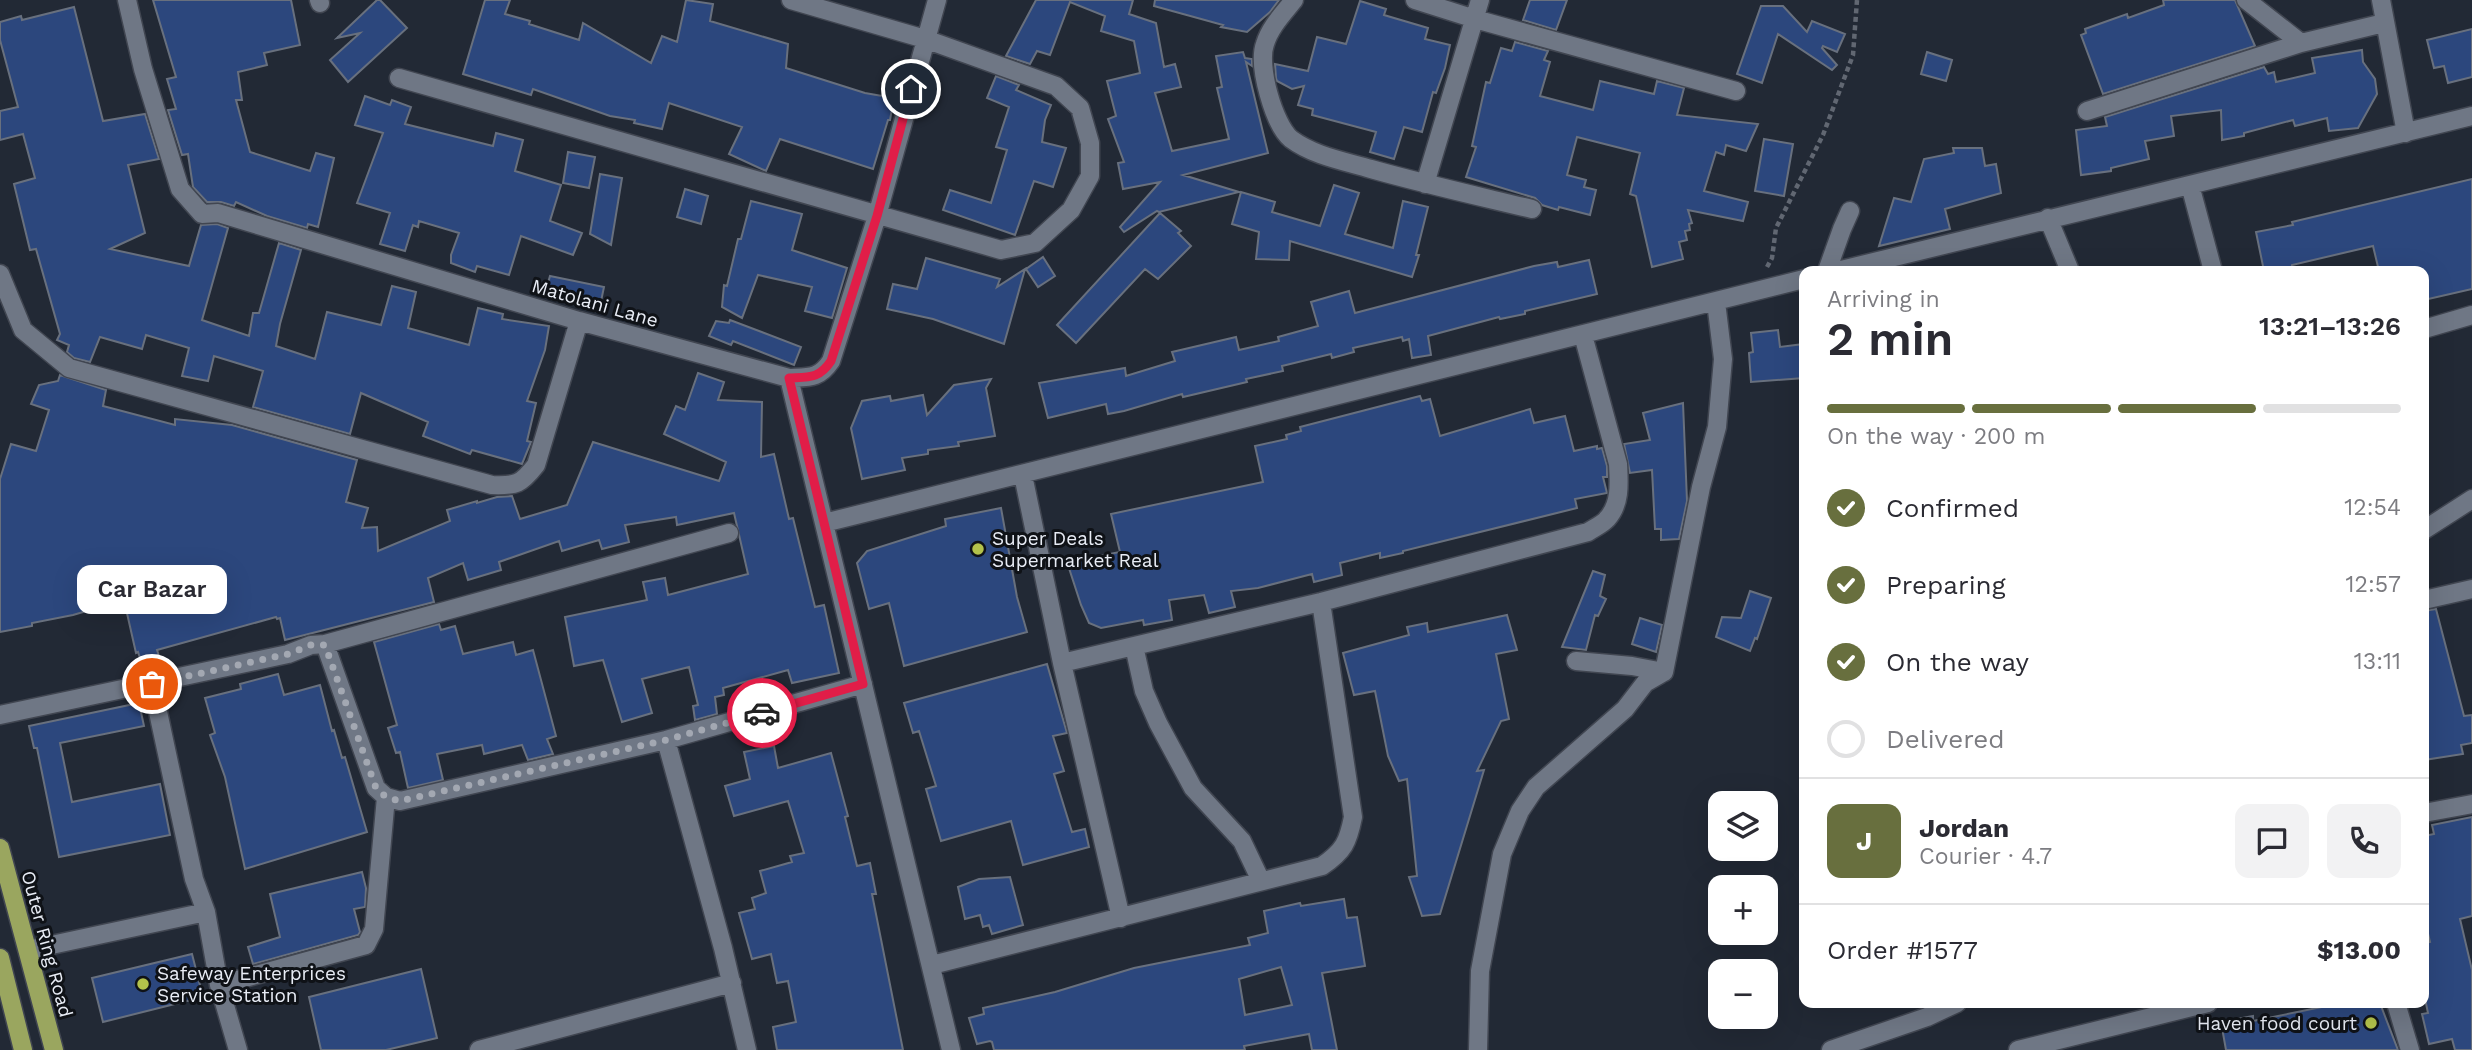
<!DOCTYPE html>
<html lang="en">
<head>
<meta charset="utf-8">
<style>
	:root { --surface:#fff; --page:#f2f2f3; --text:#2b2b33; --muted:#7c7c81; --line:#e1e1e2; --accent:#686f3e }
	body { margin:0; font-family:"Work Sans",sans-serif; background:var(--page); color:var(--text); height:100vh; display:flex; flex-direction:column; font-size:26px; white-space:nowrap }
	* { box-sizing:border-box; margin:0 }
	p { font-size:23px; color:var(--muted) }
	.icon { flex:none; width:38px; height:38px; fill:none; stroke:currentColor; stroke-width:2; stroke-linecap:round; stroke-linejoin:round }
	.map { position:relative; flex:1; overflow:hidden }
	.panel { position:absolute; left:1799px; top:266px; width:630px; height:742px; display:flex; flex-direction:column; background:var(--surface); border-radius:14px; box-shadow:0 7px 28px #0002 }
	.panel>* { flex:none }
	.fabs { position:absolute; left:1708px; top:791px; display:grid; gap:14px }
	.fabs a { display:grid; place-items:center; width:70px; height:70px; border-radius:14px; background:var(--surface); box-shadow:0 7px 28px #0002; font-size:35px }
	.pin { position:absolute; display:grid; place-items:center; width:60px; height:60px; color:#fff; margin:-30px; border:4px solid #fff; border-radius:50%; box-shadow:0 2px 7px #0007 }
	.courier { position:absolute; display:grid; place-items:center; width:70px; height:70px; margin:-35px; border:5px solid #e11d48; border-radius:50%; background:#fff; color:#222; box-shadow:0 2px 9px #0007 }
	.bubble { position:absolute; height:49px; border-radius:14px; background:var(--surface); box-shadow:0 7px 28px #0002; font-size:23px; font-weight:600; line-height:49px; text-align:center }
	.overview em { font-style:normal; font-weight:600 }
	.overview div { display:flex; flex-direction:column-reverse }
	.overview { display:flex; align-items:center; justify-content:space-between; height:119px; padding:0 28px }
	h1 { font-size:46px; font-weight:600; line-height:52px }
	.bar { display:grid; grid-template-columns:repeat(4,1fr); gap:10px 7px; align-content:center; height:84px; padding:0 28px }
	.bar i { height:9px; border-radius:5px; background:var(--line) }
	.bar .active { background:var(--accent) }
	.bar p { grid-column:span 4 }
	.line { display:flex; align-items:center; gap:18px; padding:0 28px; border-top:2px solid var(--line) }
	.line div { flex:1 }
	.round { display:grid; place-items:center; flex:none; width:74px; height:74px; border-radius:14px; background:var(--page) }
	ol { padding:0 28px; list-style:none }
	li { display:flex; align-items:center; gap:21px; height:77px }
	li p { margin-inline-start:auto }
	li .icon { padding:7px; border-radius:50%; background:var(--accent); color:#fff; stroke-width:4 }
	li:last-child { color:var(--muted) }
	li i { width:38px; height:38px; border:4px solid var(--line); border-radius:50% }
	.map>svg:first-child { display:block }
	.building { fill:#2c477d; stroke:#68707e; stroke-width:2; fill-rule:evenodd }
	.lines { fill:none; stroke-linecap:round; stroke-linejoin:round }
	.minor-casing { stroke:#414651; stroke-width:21 }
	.major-casing { stroke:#414651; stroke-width:21 }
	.path { stroke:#616772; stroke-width:4.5; stroke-dasharray:5 3.5; stroke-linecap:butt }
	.minor { stroke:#6f7785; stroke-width:18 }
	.major { stroke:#9aa65f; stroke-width:18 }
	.done { stroke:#a3a8b2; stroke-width:7; stroke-dasharray:0 12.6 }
	.route { stroke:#e11d48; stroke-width:9 }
	.poi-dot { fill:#b3c24b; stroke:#0f1217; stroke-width:2.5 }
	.labels { text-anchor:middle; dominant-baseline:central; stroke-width:6; stroke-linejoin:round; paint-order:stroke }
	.street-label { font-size:19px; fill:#e8ecf5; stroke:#0f1217 }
	.poi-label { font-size:19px; fill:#e8ecf5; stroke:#0f1217; text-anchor:start }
</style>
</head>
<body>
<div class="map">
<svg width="2472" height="1050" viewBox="0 0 2472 1050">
	<rect width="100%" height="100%" fill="#222935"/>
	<path class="building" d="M153,0H291L300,45L264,53L267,65L238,72L242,100H236L250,152L310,171L316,153L334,158L318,227L308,224L307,228L267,216L236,202L234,206L221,202H207L193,187L188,154L182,155L168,110L176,109L167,79L176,77Z
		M377,0H380L407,28L348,82L330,60L360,33L337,38Z
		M485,0H510L505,14L530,21L529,24L579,40L583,23L651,63L662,36L677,42L686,0L713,4L710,21L788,44L786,68L865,93L894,98L890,120H888L873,169L780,139L766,171L729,154L742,127L669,103L662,129L634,123L635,120L610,116L533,89L531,95L463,74Z
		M1036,0H1133L1129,14L1156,23L1164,67L1175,64L1181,87L1155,93L1172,151L1229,139L1217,88L1222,87L1216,56L1243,52L1245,58L1252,59V66L1246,62L1268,153L1183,175L1239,192L1159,212L1157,211L1124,232L1120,227L1160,182L1123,189L1118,163L1124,162L1108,119L1116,116L1107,81L1140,73L1134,41L1101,31L1105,16L1070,2L1050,55L1037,51L1030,64L1006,56Z
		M1155,0H1279L1270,12L1247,32L1221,27L1223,25L1154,6Z
		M1530,0H1567L1556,30L1523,20Z
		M2163,0H2235L2255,46L2103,94L2081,35L2086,33L2085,29L2127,14L2128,18L2164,5Z
		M1360,1L1386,9L1384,15L1428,28L1425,39L1450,45L1445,68L1436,93L1433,92L1422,132L1404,127L1394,159L1370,152L1376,132L1312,115L1313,109L1298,105L1304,86L1292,89L1277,81L1276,78L1275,64L1308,71L1317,37L1346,44Z
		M1761,6H1783L1807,32L1812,21L1845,34L1837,52L1823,46L1822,48L1837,65L1832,70L1778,34L1762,83L1737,74Z
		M74,7L103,121L145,114L159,159L128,165L145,233L110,249L189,266L201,225L217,224L228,228L202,320L249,336L253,313H259L279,243L301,250L280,324L276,346L315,359L327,312L381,325L392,286L416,292L408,328L469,345L478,308L503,314L502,319L549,326L545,350L527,401L536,403L527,441L531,442L522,464L472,450L470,454L423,436L428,422L361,393L350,434L253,407L263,371L214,356L208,381L182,376L189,348L146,335L142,349L100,337L90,362L74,358L67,352L69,345L57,340L60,334L36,249L30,250L14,184L35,178L23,134L0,140V111L18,107L0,40V22L21,16L22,20Z
		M2472,29V77L2448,83L2444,66L2434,68L2427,40Z
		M1515,42L1548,51L1544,60L1550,62L1540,96L1593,110L1600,81L1654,94L1657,81L1684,88L1677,115L1758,124L1746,151L1726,145L1724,155L1716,152L1704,191L1748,202L1743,221L1688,210L1692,223L1689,224L1690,230L1685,231L1687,240L1679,242L1683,259L1652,267L1636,196L1630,194L1640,153L1577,137L1567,175L1586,180L1584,187L1596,190L1590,215L1559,207L1558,210L1542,205L1535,198L1466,177L1476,147L1472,146L1486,82L1490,83L1501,48L1512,51Z
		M2362,50L2363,62L2375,79L2377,94L2358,128L2329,131L2327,118L2295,126L2293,120L2244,133V136L2222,140L2221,110L2171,116L2174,136L2145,141L2149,159L2111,168V171L2081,175L2076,130L2107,126L2105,117L2264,67L2268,74L2274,72L2276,82L2315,73L2312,58Z
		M1927,52L1952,60L1946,81L1921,74Z
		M996,76L1019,85L1016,90L1051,105L1045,120L1042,142L1066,148L1053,187L1034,181L1015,235L943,210L950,190L991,203L1007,150L996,147L1009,107L987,98Z
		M365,96L390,105L392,100L411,107L405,124L493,146L496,133L523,140L515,171L561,185L550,221L582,233L573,255L521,236L509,275L477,266L475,272L451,263V255L459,233L419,221L418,227L413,225L405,251L380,244L390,213L357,203L383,133L355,125Z
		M1764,139L1793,144L1784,196L1755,191Z
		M1953,148H1982L1985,166L1996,164L2001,193L1945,209L1950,229L1879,246L1894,198L1911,202L1924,159L1954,153Z
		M568,152L595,157L589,188L563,183Z
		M600,174L622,178L611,245L590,234Z
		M2472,179V289L2424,300V271H2379L2373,246L2292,265V267L2264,271L2256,232L2293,225L2292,222Z
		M1334,185L1359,193L1345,234L1393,248L1403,201L1428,207L1416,255H1419L1412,277L1290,241L1289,260L1256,259L1259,232L1232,224L1241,192L1275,202L1272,212L1320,226Z
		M685,189L708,196L701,224L677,217Z
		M751,201L802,214L792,250L847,268L832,318L805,311L812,287L758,275L742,318L722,307L724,285L727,286L738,239H741Z
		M1160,213L1181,231L1178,233L1191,246L1158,279L1145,269L1076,343L1057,325Z
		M1043,257L1055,276L1038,287L1026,269Z
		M926,258L1000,279L997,287L1025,269L1004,344L933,319L887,309L893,284L917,289Z
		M1589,260L1597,294L1525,311V314L1500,319L1499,317L1428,336L1431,355L1412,358L1409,339L1403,341L1402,337L1353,348L1354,352L1332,358L1331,354L1282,366L1283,371L1246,379L1247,382L1183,397L1182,394L1124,411L1108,414L1106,404L1048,418L1039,383L1125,368L1126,376L1175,361L1172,352L1236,337L1239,350L1279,341L1278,337L1318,326L1311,302L1349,291L1355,313L1534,266L1557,262L1558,267Z
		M550,276L604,287L600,306L546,290Z
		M730,320L801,347L794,365L733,341L731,345L709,336L716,321L729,323Z
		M1778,330L1780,347L1804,344V378L1751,382L1749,353L1753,352L1751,333Z
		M698,373L724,382L718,400L762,402L761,457L774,454L789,519L793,518L815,607L824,605L839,673L792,683L788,670L723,688L724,695L715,697L717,714L695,720L693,706L698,705L689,667L642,679L652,713L622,722L603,660L574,666L565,617L647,600L643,582L665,578L668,595L748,574L734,513L677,525L676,517L625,525L629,542L602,549L599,540L562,551L559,541L499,562L501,570L468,580L463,563L428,578L434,602L285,640L280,618L277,619L276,617L157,650L163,668L145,673L138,652L136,653L124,600L73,615L32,623V626L0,632V479L11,444L36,451L49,410L31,404L39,385L58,381L60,375L106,390L103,406L175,425V419L232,425L357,460L346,502L368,508L362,528L377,527L378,551L450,521L447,510L477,501V503L497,497L512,496L520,519L567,505L593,442L719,481L726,462L664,434L676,406L685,410Z
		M991,379L986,388L995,436L958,442L959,446L928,450V454L902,458L905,470L862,479L851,428L862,401L890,396L891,401L923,395L927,415L954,385Z
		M1420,396L1422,401L1430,399L1440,436L1530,409L1534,423L1565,416L1574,451L1597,446V449L1602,448L1607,466V477H1603L1607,493L1575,499L1577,508L1403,551V553L1380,558V553L1340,563L1342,575L1314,582L1312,574L1258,588L1231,591L1235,607L1209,613L1204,595L1169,600L1172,620L1144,625L1143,620L1101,628L1089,623L1081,605L1067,562L1120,552L1111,514L1263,482L1255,446L1287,439L1286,435L1301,431L1300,427Z
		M1683,403L1687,501L1679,539L1661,540V529H1655L1652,470L1630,473L1624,444L1650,440L1643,413Z
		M1001,508L1017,597L1027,632L904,666L889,603L869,609L857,563L867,551L946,526L945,519Z
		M1593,571L1605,575L1600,596L1606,599L1598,616L1595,615L1586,650L1562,647Z
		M1750,591L1771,598L1757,639L1755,638L1750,651L1716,637L1722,617L1741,618Z
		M2436,609L2464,716L2472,715V743L2461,745L2463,754L2424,760V611Z
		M1507,615L1517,650L1496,654L1509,719L1501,721L1477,771L1484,770L1440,914L1422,916L1409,877L1417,876L1407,779L1399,781L1388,756L1375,691L1354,695L1343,653L1409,635L1407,627L1427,623L1428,632Z
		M1640,618L1662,625L1656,652L1632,644Z
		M439,624L441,630L455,626L463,654L513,642L516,655L533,650L556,736L547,739L553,754L528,760L522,745L484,754L482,745L437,754L443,780L408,788L400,752L396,753L388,728L397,725L374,642Z
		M1047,664L1067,733L1053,736L1064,771L1054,774L1072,832L1085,829L1089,847L1023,865L1011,821L941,841L926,789L936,786L919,731L913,733L904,703Z
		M278,674L284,695L320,685L332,731L334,730L342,758L345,757L367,832L245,869L225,777L210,735L215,733L205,698L241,689L240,684Z
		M139,703L144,726L60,743L72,802L160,784L170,835L59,857L37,748H34L29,726Z
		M774,746L778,768L831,753L848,816L845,817L857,866L870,863L876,894H872L903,1050H777L773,1027L796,1022L788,981L777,983L771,954L752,959L739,913L755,909L752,898L766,893L760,871L792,862L790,856L804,853L788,801L734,816L725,786L750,779L744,752Z
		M2472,817V916L2460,919L2472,970V1050H2455L2452,1039L2429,1044L2422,1014L2428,1013L2424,994V943L2430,942L2424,917V836L2434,834L2432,825Z
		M362,872L366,888L365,907L354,909L360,932L358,935L253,964L248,947L280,937L270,894Z
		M1010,877L1023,925L992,934L989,925L983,927L980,915L965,919L958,887L979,879Z
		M1344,899L1347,918L1357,917L1365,966L1322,973L1337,1050H1312L1309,1034L1244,1046L1245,1050H994L992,1042L990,1041L977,1044L969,1018L984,1014L983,1008L1055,992L1134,968L1250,945L1248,938L1268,933L1264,911L1300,903L1301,906ZM1281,967L1292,1005L1245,1015L1239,979Z
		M192,954L203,997L103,1022L92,978Z
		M421,969L437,1038L386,1050H321L309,997Z
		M2327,1003H2377L2381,1006L2398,1050H2226L2221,1022L2253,1016V1021L2327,1006Z"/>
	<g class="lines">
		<defs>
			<path id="minor" d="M127,0L143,69L180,189L202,214L218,213L579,321L789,378C809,377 819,379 831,361L877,216L937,0
				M319,0L320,3
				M1294,0C1283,14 1270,27 1265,44C1257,65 1274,125 1291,139C1314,156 1344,161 1371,169C1424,184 1478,196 1532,209
				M1415,0L1475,19L1736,91
				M2246,0L2301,43
				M2381,0L2406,133
				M399,78L1001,250L1035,243L1071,210L1090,176V143L1080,108L1056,86L925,39L791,0
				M2087,111L2301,43L2384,23
				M1425,184L1480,0
				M2190,185L2213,271
				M2048,218L2070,271
				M1827,271L1842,229L1850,211
				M1837,271L2472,116
				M0,274L23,330L69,368L492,485C517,486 521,484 536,465L579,321
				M2424,329L2472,315
				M789,378L951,1050
				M1023,475L1062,663L1121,918
				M824,523L1804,279
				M2424,530L2472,499
				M2424,600L2472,589
				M325,644L376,788L386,797L400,801L666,740L863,684
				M1134,646L1144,691L1158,723L1193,788L1242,841L1261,881
				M1576,661L1632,666L1664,672
				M1062,663L1321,602L1588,532C1594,528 1603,524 1607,519C1621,504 1619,482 1618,464L1583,335
				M152,684L194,879L206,912L219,985L238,1050
				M0,715L288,654L311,645L325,644L729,533
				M666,740L723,948L747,1050
				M2424,813L2472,804
				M28,950L206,912
				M932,965L1322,866C1344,851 1348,842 1353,817L1321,602
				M219,985L366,945L374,929L386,797
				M2396,1003L2410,1050
				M479,1050L732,983
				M1478,1050L1480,971L1502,854L1520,811L1536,787L1625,709L1645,683L1664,672L1701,487L1717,427L1723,359L1716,302
				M1831,1050L1927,1017L1957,1003
				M2018,1050L2208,1003"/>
			<path id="major" d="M0,848L54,1050
				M0,958L23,1050"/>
		</defs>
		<use href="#minor" class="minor-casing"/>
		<use href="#major" class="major-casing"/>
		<path class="path" d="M1767,267L1772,258L1776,228L1823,135L1853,55L1857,0"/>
		<use href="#minor" class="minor"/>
		<use href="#major" class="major"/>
	</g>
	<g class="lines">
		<path class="done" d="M152,684L288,654L311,645H325L376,788L386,797L400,801L666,740L762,713"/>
		<path class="route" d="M762,713L863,684L789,378C809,377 819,379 831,361L877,216L911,89"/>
	</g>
	<g class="poi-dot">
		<circle cx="978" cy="549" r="7"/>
		<circle cx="143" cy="984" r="7"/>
		<circle cx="2371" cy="1023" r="7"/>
	</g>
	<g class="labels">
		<g class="street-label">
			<text transform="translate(595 303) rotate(16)">Matolani Lane</text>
			<text transform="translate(47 944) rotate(75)">Outer Ring Road</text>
		</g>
		<g class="poi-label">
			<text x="992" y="538">Super Deals<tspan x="992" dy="22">Supermarket Real</tspan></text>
			<text x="157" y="973">Safeway Enterprices<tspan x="157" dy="22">Service Station</tspan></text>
			<text x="2357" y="1023" text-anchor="end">Haven food court</text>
		</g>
	</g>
</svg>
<div class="fabs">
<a><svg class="icon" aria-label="layers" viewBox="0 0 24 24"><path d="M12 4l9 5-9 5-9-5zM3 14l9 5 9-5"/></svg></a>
<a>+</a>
<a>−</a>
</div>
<div class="pin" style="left:152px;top:684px;background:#ea580c"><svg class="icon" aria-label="bag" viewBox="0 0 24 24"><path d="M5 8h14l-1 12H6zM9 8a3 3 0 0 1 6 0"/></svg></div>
<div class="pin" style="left:911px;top:89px;background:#1f2937"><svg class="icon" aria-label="home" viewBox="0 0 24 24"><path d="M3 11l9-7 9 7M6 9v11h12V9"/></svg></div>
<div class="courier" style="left:762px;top:713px"><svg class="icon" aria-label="car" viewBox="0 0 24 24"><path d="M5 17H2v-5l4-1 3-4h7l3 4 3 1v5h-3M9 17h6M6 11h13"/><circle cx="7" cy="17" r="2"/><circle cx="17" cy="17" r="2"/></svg></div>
<div class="bubble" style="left:77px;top:565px;width:150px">Car Bazar</div>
<section class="panel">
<div class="overview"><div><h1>2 min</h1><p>Arriving in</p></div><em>13:21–13:26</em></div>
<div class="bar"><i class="active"></i><i class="active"></i><i class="active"></i><i></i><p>On the way · 200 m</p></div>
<ol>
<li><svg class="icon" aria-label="check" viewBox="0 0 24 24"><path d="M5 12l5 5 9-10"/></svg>Confirmed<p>12:54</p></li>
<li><svg class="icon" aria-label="check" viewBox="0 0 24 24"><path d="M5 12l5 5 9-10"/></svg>Preparing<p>12:57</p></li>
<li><svg class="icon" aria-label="check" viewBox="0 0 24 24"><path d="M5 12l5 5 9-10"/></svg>On the way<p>13:11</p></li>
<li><i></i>Delivered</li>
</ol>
<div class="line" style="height:126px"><b class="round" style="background:var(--accent);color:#fff">J</b><div><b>Jordan</b><p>Courier · 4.7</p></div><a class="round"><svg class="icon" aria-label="chat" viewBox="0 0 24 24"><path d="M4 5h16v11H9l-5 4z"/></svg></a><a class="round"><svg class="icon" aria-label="phone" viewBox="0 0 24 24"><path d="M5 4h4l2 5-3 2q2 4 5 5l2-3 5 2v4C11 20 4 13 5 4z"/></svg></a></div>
<div class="line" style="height:91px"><div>Order #1577</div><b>$13.00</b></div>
</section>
</div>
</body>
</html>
